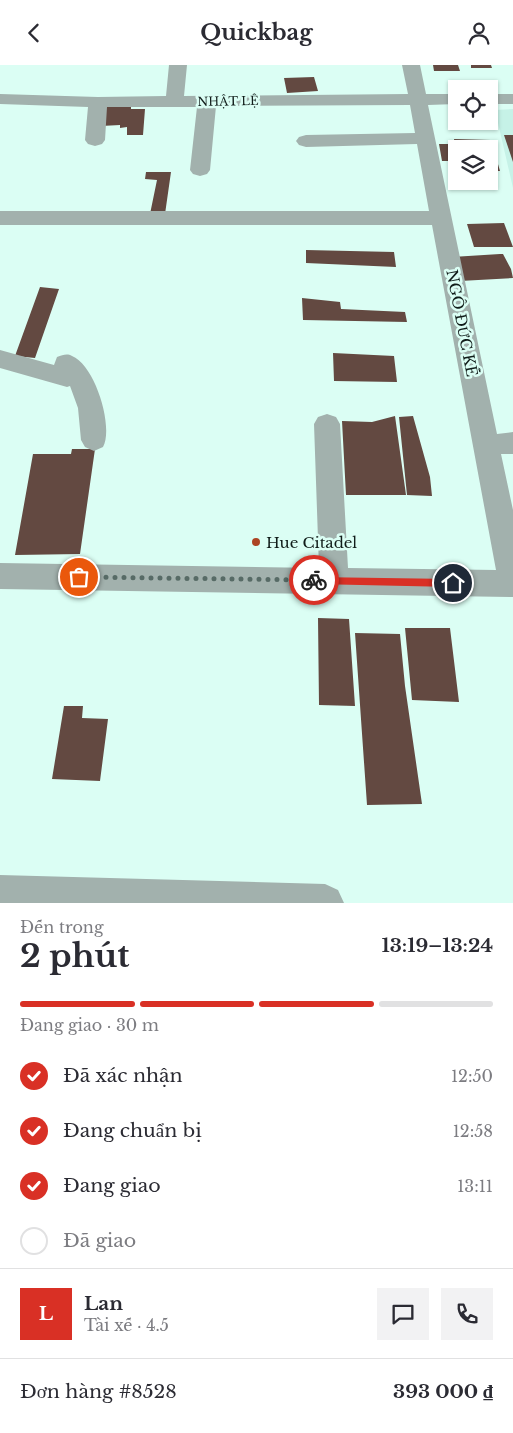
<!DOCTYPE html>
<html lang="vi">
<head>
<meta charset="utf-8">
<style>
	:root { --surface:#fff; --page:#f2f2f3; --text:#2b2b33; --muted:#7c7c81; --line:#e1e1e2; --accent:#d93025 }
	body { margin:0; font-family:"Libre Baskerville",serif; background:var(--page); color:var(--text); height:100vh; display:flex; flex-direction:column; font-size:19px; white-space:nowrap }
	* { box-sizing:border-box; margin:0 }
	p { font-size:16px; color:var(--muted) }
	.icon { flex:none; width:28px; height:28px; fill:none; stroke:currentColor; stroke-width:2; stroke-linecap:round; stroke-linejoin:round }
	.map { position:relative; height:838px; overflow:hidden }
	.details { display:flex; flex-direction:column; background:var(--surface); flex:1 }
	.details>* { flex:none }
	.buttons { position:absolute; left:448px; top:15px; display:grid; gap:10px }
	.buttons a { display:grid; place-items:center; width:50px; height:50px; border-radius:0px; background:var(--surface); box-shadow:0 1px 4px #0004; font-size:25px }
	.pin { position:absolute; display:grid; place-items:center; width:42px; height:42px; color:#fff; margin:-21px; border:2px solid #fff; border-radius:50%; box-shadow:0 1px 5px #0007 }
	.courier { position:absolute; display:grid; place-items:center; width:50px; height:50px; margin:-25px; border:4px solid #d93025; border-radius:50%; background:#fff; color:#222; box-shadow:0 1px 6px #0007 }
	.overview em { font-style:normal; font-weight:700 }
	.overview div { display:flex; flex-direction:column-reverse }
	.overview { display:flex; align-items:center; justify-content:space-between; height:85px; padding:0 20px }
	h1 { font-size:32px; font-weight:700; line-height:38px }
	.bar { display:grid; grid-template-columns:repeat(4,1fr); gap:8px 5px; align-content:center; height:60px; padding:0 20px }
	.bar i { height:6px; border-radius:4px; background:var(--line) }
	.bar .on { background:var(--accent) }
	.bar p { grid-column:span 4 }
	.line { display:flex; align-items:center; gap:12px; padding:0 20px; border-top:1px solid var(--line) }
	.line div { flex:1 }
	.round { display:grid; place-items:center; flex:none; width:52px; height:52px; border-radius:0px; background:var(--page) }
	ol { padding:0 20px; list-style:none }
	li { display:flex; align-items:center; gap:15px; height:55px }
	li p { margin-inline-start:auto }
	li .icon { padding:5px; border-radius:50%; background:var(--accent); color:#fff; stroke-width:4 }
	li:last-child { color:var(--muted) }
	li i { width:28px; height:28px; border:2px solid var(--line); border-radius:50% }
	header { display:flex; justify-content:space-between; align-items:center; height:65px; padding:0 20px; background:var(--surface); font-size:22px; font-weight:700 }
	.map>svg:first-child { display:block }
	.built { fill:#c6f2e7 }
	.building { fill:#634941 }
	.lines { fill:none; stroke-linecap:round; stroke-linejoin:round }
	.minor { fill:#a2b1ad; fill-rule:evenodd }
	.route { fill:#d93025 }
	.done { stroke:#576b66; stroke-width:5; stroke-dasharray:0 9 }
	.poi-dot { fill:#ac4423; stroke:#dbfef4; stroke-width:2 }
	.labels { text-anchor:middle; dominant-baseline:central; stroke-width:5; stroke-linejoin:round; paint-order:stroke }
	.far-street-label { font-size:12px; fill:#101c19; stroke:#dbfef4 }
	.street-label { font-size:15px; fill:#101c19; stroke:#dbfef4 }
	.poi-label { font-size:15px; fill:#101c19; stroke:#dbfef4; text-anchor:start }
</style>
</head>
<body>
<header><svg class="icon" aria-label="back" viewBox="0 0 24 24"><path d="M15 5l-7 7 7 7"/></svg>Quickbag<svg class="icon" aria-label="person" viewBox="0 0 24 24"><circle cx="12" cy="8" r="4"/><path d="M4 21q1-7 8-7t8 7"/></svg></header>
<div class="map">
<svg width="513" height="838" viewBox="0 0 513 838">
	<rect width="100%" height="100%" fill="#dbfef4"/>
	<path class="built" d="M513,44V123L495,45Z"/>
	<path class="building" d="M433,0H458L460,6H434Z
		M471,0H491L492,3H471Z
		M314,12L318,26L287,28L284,13Z
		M131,40V44H145L143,70H127V62L120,63V60L101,61L104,42Z
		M466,56H485L487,62H468Z
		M504,70H513V97Z
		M454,74L491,75L500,106H489V84H456V105H450L448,96H442L439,79H455Z
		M146,107H171L165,149H150L157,115L145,114Z
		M504,158L513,182H474L467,159Z
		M306,185L394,187L396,202L306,198Z
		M500,189H503L511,204L513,213L460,216L452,192Z
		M40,222L59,224L35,293L15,291Z
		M302,233L340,237L341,244L405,247L407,257L303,255Z
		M333,288L394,291L397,317L334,316Z
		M395,351L406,430H346L342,356L372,357Z
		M413,351L430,412L432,431L407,430L399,352Z
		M72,384H95L80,489L15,490L33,389H71Z
		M318,553L349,554L355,641L319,640Z
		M405,563H450L459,637L412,635Z
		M355,568L400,569L405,621L422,739L367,740Z
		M64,641H83L82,653L108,654L100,716L52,714Z"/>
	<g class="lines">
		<path class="minor" d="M169,0H187L184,31L408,29L402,0H420L426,29H456V39L428,40L497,369L513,367V389H501L513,445V532L0,524V498L319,503L314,359L318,352L327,349L336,352L340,359L348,503L496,505L432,160H0V146H429L417,79L306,82L299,80L296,76L299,72L306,70L415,68L410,40L216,41L210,105L207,109L200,111L193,109L190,105L197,42H107L105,75L102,79L95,81L88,79L85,75L88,42L0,39V29L98,32L166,31Z
			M489,29H513V39H489Z
			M0,285L54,300L57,292C63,290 67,288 72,291C95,300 114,362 103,382L94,386L85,382L81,375L78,343L70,321L67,322L0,303Z
			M0,810L325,819L338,825L344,838H0Z"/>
	</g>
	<path class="route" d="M314,512L453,514L458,518L453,522L314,519L309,515Z"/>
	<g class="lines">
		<path class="done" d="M79,512L314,515"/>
	</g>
	<circle class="poi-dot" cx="256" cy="477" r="5"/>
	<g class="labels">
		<g class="far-street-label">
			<text transform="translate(228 36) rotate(-1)">NHẬT LỆ</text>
		</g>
		<g class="street-label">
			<text transform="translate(462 258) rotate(79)">NGÔ ĐỨC KẾ</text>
		</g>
		<g class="poi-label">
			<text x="266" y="477">Hue Citadel</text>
		</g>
	</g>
</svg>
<div class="buttons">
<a><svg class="icon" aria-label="locate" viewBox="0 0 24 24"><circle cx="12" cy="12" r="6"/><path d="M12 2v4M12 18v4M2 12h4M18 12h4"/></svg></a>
<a><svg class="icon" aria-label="layers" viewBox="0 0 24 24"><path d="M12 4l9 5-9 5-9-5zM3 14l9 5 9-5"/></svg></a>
</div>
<div class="pin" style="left:79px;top:512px;background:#ea580c"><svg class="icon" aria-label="bag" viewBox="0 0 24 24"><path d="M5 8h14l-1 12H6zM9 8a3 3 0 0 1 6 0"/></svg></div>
<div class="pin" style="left:453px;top:518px;background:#1f2937"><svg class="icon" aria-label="home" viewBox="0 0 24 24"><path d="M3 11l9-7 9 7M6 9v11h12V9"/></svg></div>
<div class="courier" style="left:314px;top:515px"><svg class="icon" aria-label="bike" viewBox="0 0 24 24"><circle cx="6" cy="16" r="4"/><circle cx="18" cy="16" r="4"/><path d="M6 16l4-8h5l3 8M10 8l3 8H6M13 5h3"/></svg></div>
</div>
<section class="details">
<div class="overview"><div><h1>2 phút</h1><p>Đến trong</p></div><em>13:19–13:24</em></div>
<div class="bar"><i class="on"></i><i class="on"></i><i class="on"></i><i></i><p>Đang giao · 30 m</p></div>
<ol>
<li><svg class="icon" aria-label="check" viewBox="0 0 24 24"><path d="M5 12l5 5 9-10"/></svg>Đã xác nhận<p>12:50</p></li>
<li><svg class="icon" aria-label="check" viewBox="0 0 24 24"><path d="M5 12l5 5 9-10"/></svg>Đang chuẩn bị<p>12:58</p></li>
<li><svg class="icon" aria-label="check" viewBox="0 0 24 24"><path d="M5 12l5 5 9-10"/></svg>Đang giao<p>13:11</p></li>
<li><i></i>Đã giao</li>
</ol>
<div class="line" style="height:90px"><b class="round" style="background:var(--accent);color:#fff">L</b><div><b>Lan</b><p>Tài xế · 4.5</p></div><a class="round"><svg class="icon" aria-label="chat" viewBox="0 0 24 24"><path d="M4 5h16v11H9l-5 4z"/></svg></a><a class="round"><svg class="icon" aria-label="phone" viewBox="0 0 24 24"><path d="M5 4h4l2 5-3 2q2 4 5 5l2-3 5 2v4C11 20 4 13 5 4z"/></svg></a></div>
<div class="line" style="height:65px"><div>Đơn hàng #8528</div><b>393 000 ₫</b></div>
</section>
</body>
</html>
